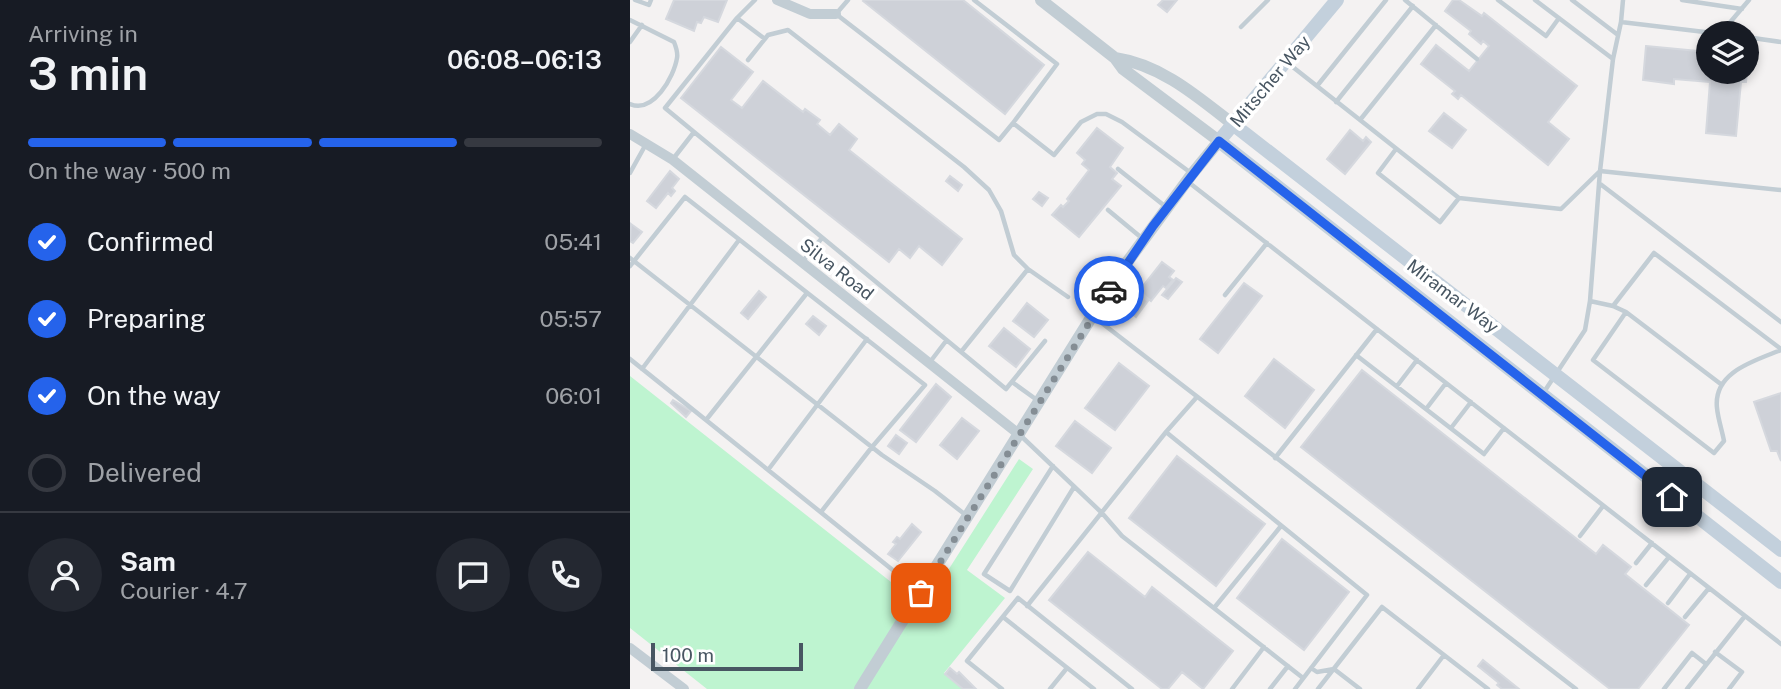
<!DOCTYPE html>
<html lang="en">
<head>
<meta charset="utf-8">
<style>
	:root { --surface:#171b24; --page:#242831; --text:#f1f3f6; --muted:#9ea1a6; --line:#363941; --accent:#2563eb }
	body { margin:0; font-family:"Public Sans",sans-serif; background:var(--page); color:var(--text); height:100vh; display:flex; flex-direction:column; font-size:26px; white-space:nowrap }
	* { box-sizing:border-box; margin:0 }
	p { font-size:23px; color:var(--muted) }
	.icon { flex:none; width:38px; height:38px; fill:none; stroke:currentColor; stroke-width:2; stroke-linecap:round; stroke-linejoin:round }
	.map { position:relative; flex:1; overflow:hidden }
	.details { display:flex; flex-direction:column; background:var(--surface); width:630px }
	.details>* { flex:none }
	.fabs { position:absolute; left:1066px; top:21px; display:grid; gap:14px }
	.fabs a { display:grid; place-items:center; width:63px; height:63px; border-radius:50%; background:var(--surface); box-shadow:0 4px 10px #0003; font-size:35px }
	.scale { position:absolute; left:21px; bottom:18px; width:152px; box-sizing:border-box; padding-left:7px; border:4px solid #485662; border-top:0; font-size:19px; line-height:24px; white-space:nowrap; color:#485662; -webkit-text-stroke:5px #fff; paint-order:stroke }
	.pin { position:absolute; display:grid; place-items:center; width:60px; height:60px; color:#fff; margin:-30px; border-radius:14px; box-shadow:0 4px 10px #0006 }
	.courier { position:absolute; display:grid; place-items:center; width:70px; height:70px; margin:-35px; border:5px solid #2563eb; border-radius:50%; background:#fff; color:#222; box-shadow:0 2px 9px #0007 }
	.summary em { font-style:normal; font-weight:600 }
	.summary div { display:flex; flex-direction:column-reverse }
	.summary { display:flex; align-items:center; justify-content:space-between; height:119px; padding:0 28px }
	h1 { font-size:46px; font-weight:600; line-height:52px }
	.bar { display:grid; grid-template-columns:repeat(4,1fr); gap:10px 7px; align-content:center; height:84px; padding:0 28px }
	.bar i { height:9px; border-radius:5px; background:var(--line) }
	.bar .on { background:var(--accent) }
	.bar p { grid-column:span 4 }
	.line { display:flex; align-items:center; gap:18px; padding:0 28px; border-top:2px solid var(--line) }
	.line div { flex:1 }
	.round { display:grid; place-items:center; flex:none; width:74px; height:74px; border-radius:37px; background:var(--page) }
	ol { padding:0 28px; list-style:none }
	li { display:flex; align-items:center; gap:21px; height:77px }
	li p { margin-inline-start:auto }
	li .icon { padding:7px; border-radius:50%; background:var(--accent); color:#fff; stroke-width:4 }
	li:last-child { color:var(--muted) }
	li i { width:38px; height:38px; border:4px solid var(--line); border-radius:50% }
	main { display:flex; flex:1; min-height:0 }
	.map>svg:first-child { display:block }
	.green { fill:#bef4d0 }
	.building { fill:#ced1d8; stroke:#d5d8de; stroke-width:2 }
	.lines { fill:none; stroke-linecap:round; stroke-linejoin:round }
	.service { stroke:#c2cdd4; stroke-width:4.5 }
	.minor { stroke:#c2cdd4; stroke-width:10 }
	.tertiary { stroke:#c2cdd4; stroke-width:12 }
	.secondary { stroke:#c3d0dc; stroke-width:14 }
	.done { stroke:#848d94; stroke-width:7; stroke-dasharray:0 12.6 }
	.route { stroke:#2563eb; stroke-width:9 }
	.labels { text-anchor:middle; dominant-baseline:central; stroke-width:7; stroke-linejoin:round; paint-order:stroke }
	.street-label { font-size:18px; fill:#485662; stroke:#fff }
</style>
</head>
<body>
<main>
<section class="details">
<div class="summary"><div><h1>3 min</h1><p>Arriving in</p></div><em>06:08–06:13</em></div>
<div class="bar"><i class="on"></i><i class="on"></i><i class="on"></i><i></i><p>On the way · 500 m</p></div>
<ol>
<li><svg class="icon" aria-label="check" viewBox="0 0 24 24"><path d="M5 12l5 5 9-10"/></svg>Confirmed<p>05:41</p></li>
<li><svg class="icon" aria-label="check" viewBox="0 0 24 24"><path d="M5 12l5 5 9-10"/></svg>Preparing<p>05:57</p></li>
<li><svg class="icon" aria-label="check" viewBox="0 0 24 24"><path d="M5 12l5 5 9-10"/></svg>On the way<p>06:01</p></li>
<li><i></i>Delivered</li>
</ol>
<div class="line" style="height:126px"><a class="round"><svg class="icon" aria-label="person" viewBox="0 0 24 24"><circle cx="12" cy="8" r="4"/><path d="M4 21q1-7 8-7t8 7"/></svg></a><div><b>Sam</b><p>Courier · 4.7</p></div><a class="round"><svg class="icon" aria-label="chat" viewBox="0 0 24 24"><path d="M4 5h16v11H9l-5 4z"/></svg></a><a class="round"><svg class="icon" aria-label="phone" viewBox="0 0 24 24"><path d="M5 4h4l2 5-3 2q2 4 5 5l2-3 5 2v4C11 20 4 13 5 4z"/></svg></a></div>
</section>
<div class="map">
<svg width="1151" height="689" viewBox="0 0 1151 689">
	<rect width="100%" height="100%" fill="#f4f2f2"/>
	<path class="green" d="M0,376L294,608L389,459L403,469L337,570L375,598L314,673L334,689H77L0,628Z"/>
	<path class="building" d="M44,0H97L88,22L74,17L71,23L67,22L64,31L36,19Z
		M234,0H333L414,65L375,114L233,1Z
		M533,0H547L537,12L528,5Z
		M823,0H829L852,16L854,13L947,86L918,122L939,139L918,165L831,95L828,99L822,94L825,91L791,64L806,45L839,71L859,46L853,41L851,44L839,34L841,31L815,11Z
		M1016,46L1078,52V72H1116L1118,64L1116,82H1111L1106,136L1076,133L1080,82L1044,79V84L1013,80Z
		M91,47L123,72L101,100L112,108L133,81L173,112L175,109L190,120L187,124L200,135L209,124L227,139L219,150L332,239L312,265L289,246L280,258L269,249L259,262L51,98Z
		M814,113L836,130L822,148L799,131Z
		M467,128L493,148L480,167L487,173L482,179L491,186L449,237L422,215L431,205L433,207L439,201L437,199L459,170L452,164L455,160L447,153Z
		M720,130L733,141L736,137L741,142L715,174L697,159Z
		M40,171L49,179L42,188L45,191L41,196L38,193L26,208L17,201Z
		M320,176L332,185L328,191L316,181Z
		M409,192L418,198L412,206L403,199Z
		M1,224L12,232L3,243L0,241Z
		M532,262L544,271L539,277L543,280L536,288L533,286L521,301L509,291Z
		M546,278L552,282L538,299L532,295Z
		M614,283L632,296L588,353L570,339Z
		M129,291L136,297L118,319L111,313Z
		M509,294L518,301L506,317L497,309Z
		M397,303L418,320L404,337L383,321Z
		M183,316L196,326L189,335L176,324Z
		M374,328L400,349L386,367L359,346Z
		M644,359L684,390L655,428L615,396Z
		M489,363L519,386L485,430L455,408Z
		M732,370L966,554L973,545L1001,567L995,574L1059,625L1008,689H980L671,447Z
		M306,384L321,397L286,442L270,430Z
		M1151,393V461L1147,451H1141L1124,402Z
		M43,400L61,411L56,417L41,403Z
		M332,418L349,431L327,459L310,445Z
		M445,421L481,448L462,473L426,446Z
		M266,435L277,443L269,454L258,446Z
		M547,456L635,524L586,586L499,518Z
		M282,524L291,532L268,561L258,554L266,544L263,542L267,537L270,539Z
		M652,539L719,592L674,650L607,598Z
		M458,552L515,597L522,587L603,651L573,689L552,672L538,689H532L419,600Z
		M853,660L889,689H872L867,685L869,683L848,666Z
		M320,668L327,674L329,672L346,689H333L315,674Z"/>
	<g class="lines">
		<path class="service" d="M5,0L19,5L21,0
			M125,0L107,18L35,108L376,389L415,341
			M218,0L206,14L369,140L383,123L424,155L451,122L467,114H476L492,122L561,173
			M344,0L427,64L383,123
			M775,0L847,59
			M868,0L916,36L929,18
			M905,0L983,59
			M942,0L988,35
			M1052,0L1112,9
			M107,18L135,39
			M0,20L44,42C46,47 48,53 47,58C44,77 23,114 0,104
			M991,22L993,0
			M611,27L638,0
			M1091,33L1119,0
			M1116,37L1151,42
			M0,42L12,25
			M118,60L138,35L158,30L334,167L359,190L371,211L384,255L398,269L438,297
			M659,64L829,198L931,209L970,171L1151,190
			M687,86L756,0
			M706,102L783,6
			M730,120L806,25
			M766,149L748,173L810,222L829,198
			M43,159L64,132
			M488,169L536,207
			M0,173L16,144
			M557,181L1151,644
			M969,183L1151,322
			M478,210L513,239
			M0,258L252,455L305,491L337,516
			M173,261L192,238
			M0,266L55,197L295,385L242,447L191,512
			M595,295L637,243
			M960,301L983,306L996,312L1092,385
			M983,306L1024,253L1151,349
			M996,312L963,360L1084,453L1094,441C1092,430 1088,419 1087,408C1083,372 1124,361 1151,350
			M464,317L946,689
			M331,352L398,269
			M726,355L854,454L874,428
			M0,359L290,592
			M300,362L316,341
			M12,369L109,240
			M382,382L407,400
			M767,386L787,360
			M914,392L955,330L960,301L970,171L983,59L991,22L1083,33
			M796,409L816,383
			M76,420L177,293
			M821,428L841,402
			M536,432L737,595L665,689
			M390,435L472,513L492,536L673,678
			M645,458L747,329
			M423,466L354,574L380,591L444,487
			M138,470L237,339
			M950,536L973,506
			M1006,563L1022,543
			M1016,585L1039,557
			M1038,603L1060,574
			M397,606L536,432L566,398
			M584,608L651,526
			M373,617L464,689
			M1055,617L1079,588
			M1085,652L1112,672L1099,689
			M681,668L687,672L704,669L730,689
			M372,689L337,661L388,598L502,689
			M420,689L437,668
			M602,689L634,647
			M640,689L658,666
			M688,689L752,607L858,689
			M788,689L814,655
			M1034,689L1062,653L1076,664
			M1057,689L1115,616"/>
		<path class="minor" d="M147,0L180,14H206
			M0,134L43,160L390,435
			M0,648L54,689"/>
		<path class="tertiary" d="M485,58C532,65 568,97 604,125
			M230,689L487,276L562,174L589,141L493,69L485,58L411,0"/>
		<path class="secondary" d="M707,0L589,141L1151,582
			M604,125L1151,550"/>
	</g>
	<g class="lines">
		<path class="done" d="M291,593L479,291"/>
		<path class="route" d="M479,291L523,226L589,141L1042,497"/>
	</g>
	<g class="labels">
		<g class="street-label">
			<text transform="translate(640 81) rotate(-50)">Mitscher Way</text>
			<text transform="translate(207 269) rotate(38)">Silva Road</text>
			<text transform="translate(823 296) rotate(37)">Miramar Way</text>
		</g>
	</g>
</svg>
<div class="fabs">
<a><svg class="icon" aria-label="layers" viewBox="0 0 24 24"><path d="M12 4l9 5-9 5-9-5zM3 14l9 5 9-5"/></svg></a>
</div>
<div class="scale">100 m</div>
<div class="pin" style="left:291px;top:593px;background:#ea580c"><svg class="icon" aria-label="bag" viewBox="0 0 24 24"><path d="M5 8h14l-1 12H6zM9 8a3 3 0 0 1 6 0"/></svg></div>
<div class="pin" style="left:1042px;top:497px;background:#1f2937"><svg class="icon" aria-label="home" viewBox="0 0 24 24"><path d="M3 11l9-7 9 7M6 9v11h12V9"/></svg></div>
<div class="courier" style="left:479px;top:291px"><svg class="icon" aria-label="car" viewBox="0 0 24 24"><path d="M5 17H2v-5l4-1 3-4h7l3 4 3 1v5h-3M9 17h6M6 11h13"/><circle cx="7" cy="17" r="2"/><circle cx="17" cy="17" r="2"/></svg></div>
</div>
</main>
</body>
</html>
